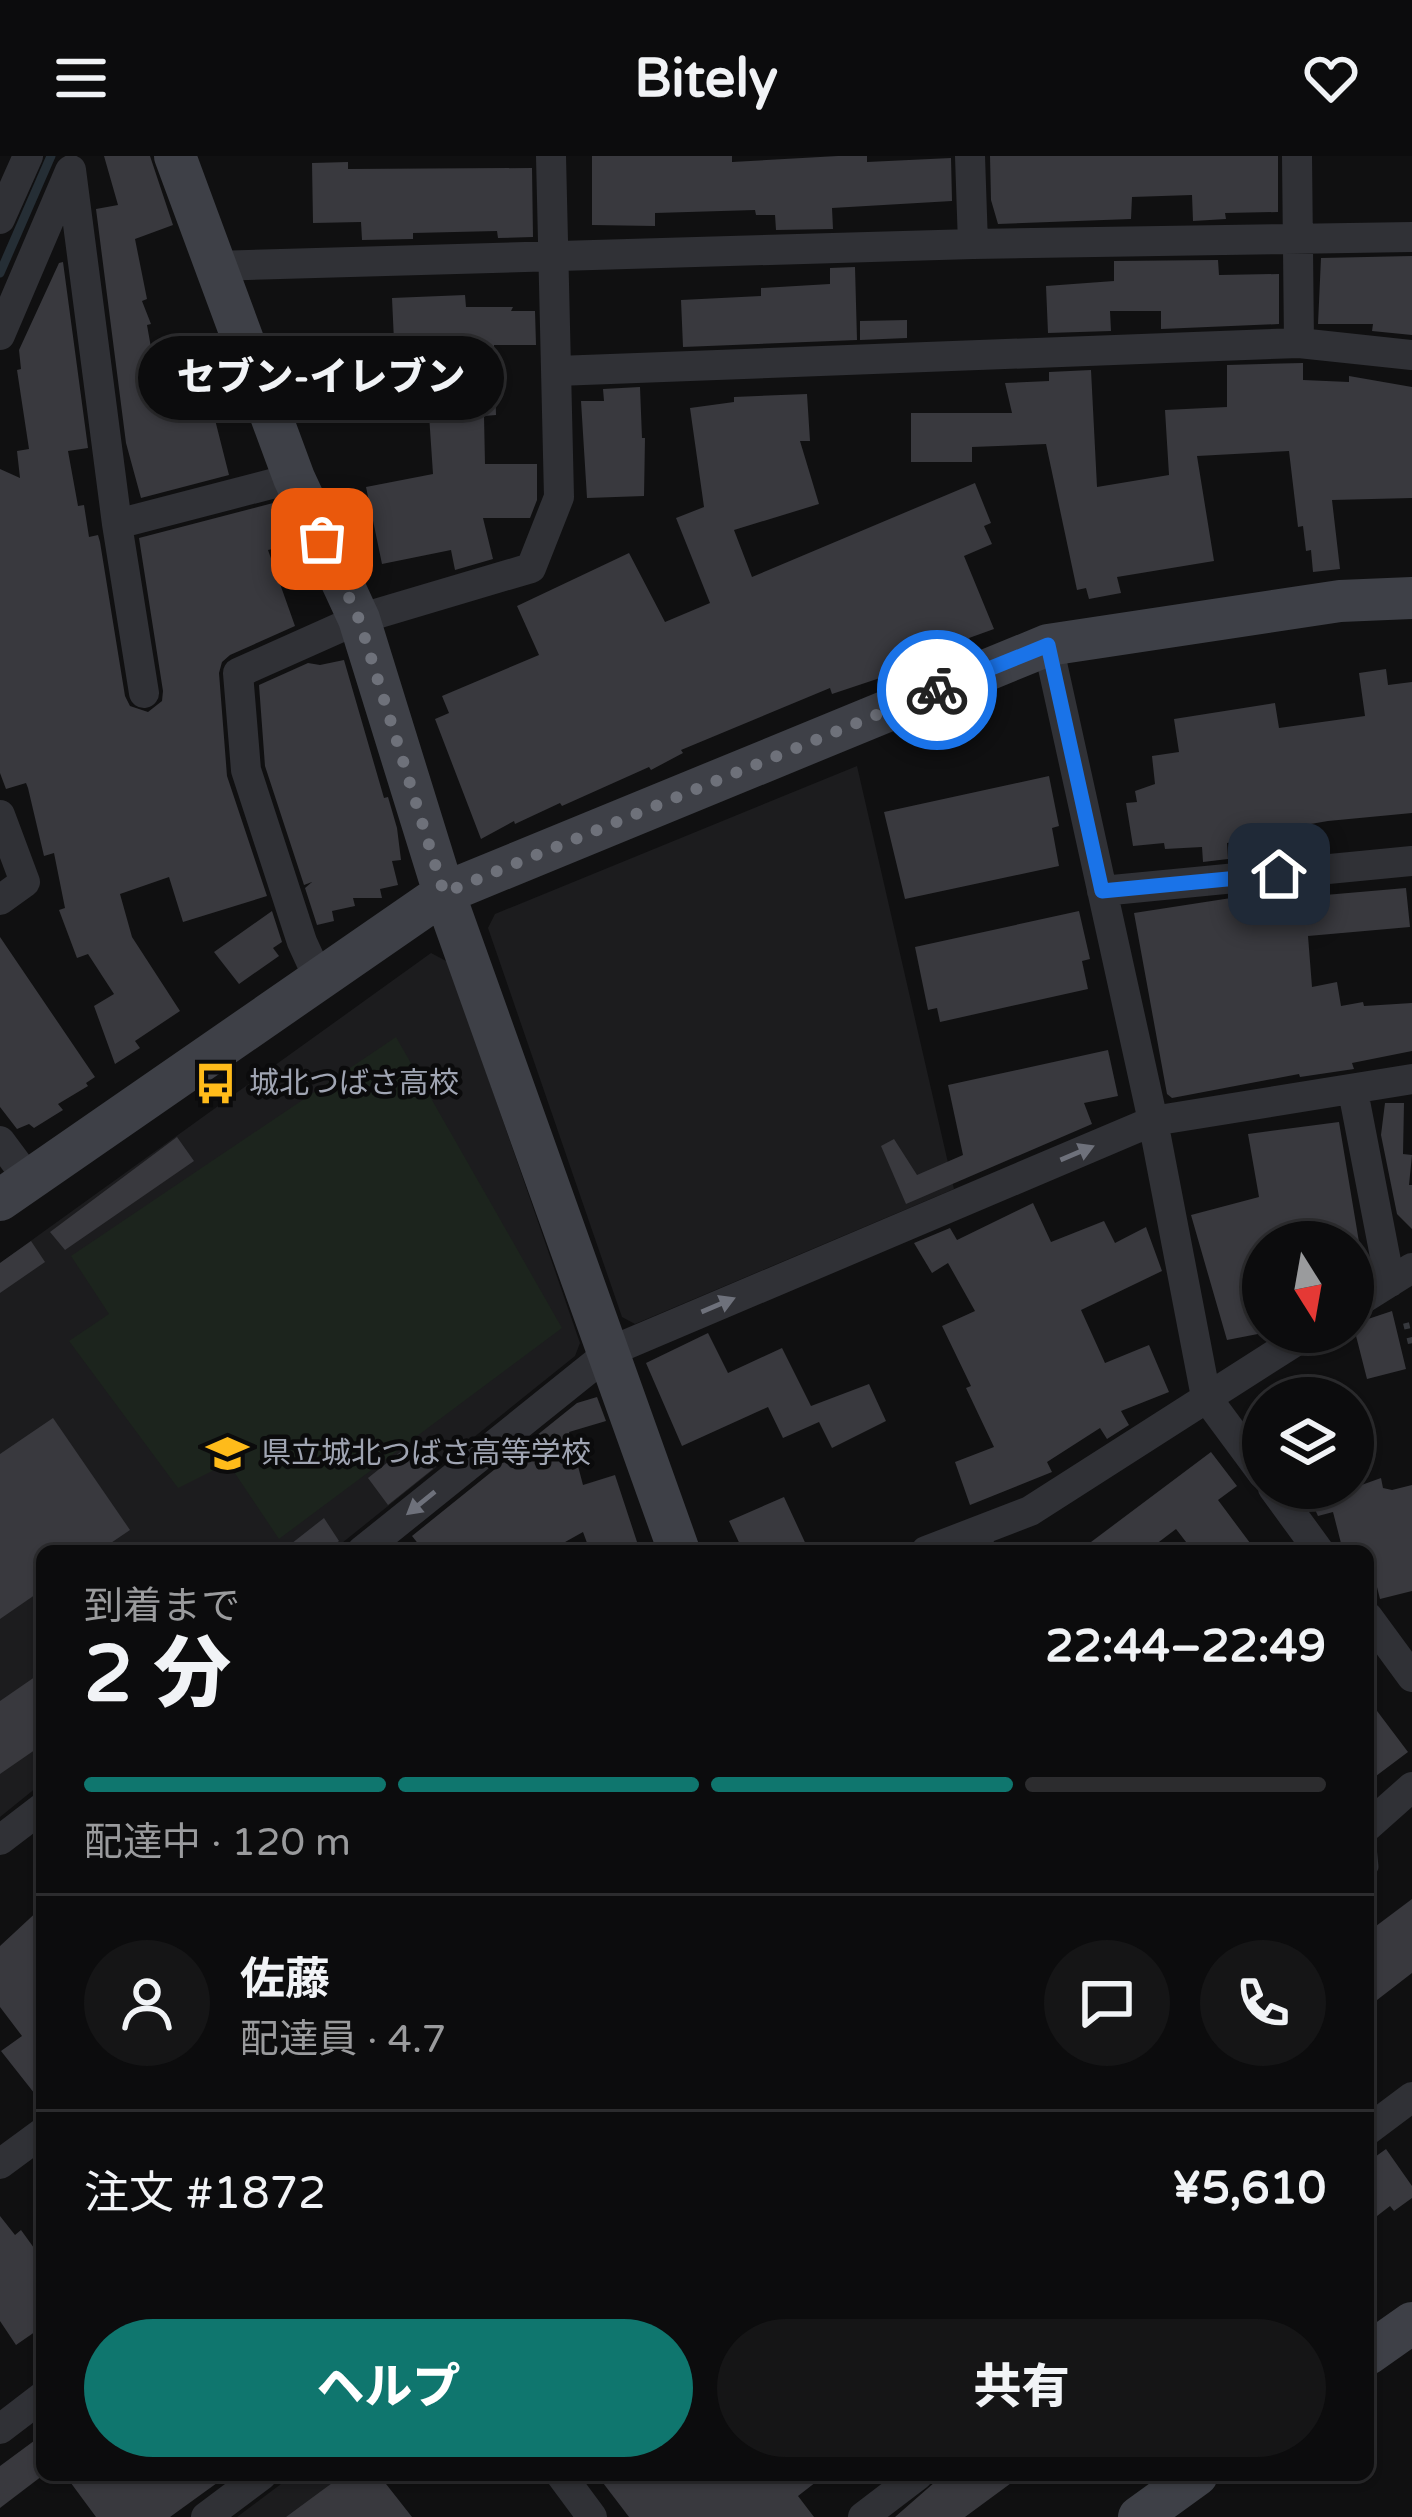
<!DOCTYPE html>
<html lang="ja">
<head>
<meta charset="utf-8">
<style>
	:root { --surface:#0c0c0d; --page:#151516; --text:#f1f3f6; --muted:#9a9b9d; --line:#2c2c2e; --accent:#0f766e }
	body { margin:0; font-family:"Varela Round","Noto Sans JP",sans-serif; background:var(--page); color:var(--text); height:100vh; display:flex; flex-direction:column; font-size:45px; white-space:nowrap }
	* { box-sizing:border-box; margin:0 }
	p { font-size:39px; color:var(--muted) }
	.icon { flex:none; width:66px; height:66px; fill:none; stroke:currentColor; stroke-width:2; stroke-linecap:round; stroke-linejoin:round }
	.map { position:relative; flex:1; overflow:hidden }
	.side { position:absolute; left:36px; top:1389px; width:1338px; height:936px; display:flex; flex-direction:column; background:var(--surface); border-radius:18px; box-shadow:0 3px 9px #0004,0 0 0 3px var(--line) }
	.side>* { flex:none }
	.needle { width:78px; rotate:169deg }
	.fabs { position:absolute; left:1242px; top:1065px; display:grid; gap:24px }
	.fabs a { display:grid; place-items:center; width:132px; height:132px; border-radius:50%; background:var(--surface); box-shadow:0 3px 9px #0004,0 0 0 3px var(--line); font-size:60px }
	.pin { position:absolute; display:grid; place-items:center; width:102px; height:102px; color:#fff; margin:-51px; border-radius:24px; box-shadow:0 6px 18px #0006 }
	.courier { position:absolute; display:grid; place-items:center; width:120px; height:120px; margin:-60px; border:9px solid #1a73e8; border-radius:50%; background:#fff; color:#222; box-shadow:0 3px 15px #0007 }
	.bubble { position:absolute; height:84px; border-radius:42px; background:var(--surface); box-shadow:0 3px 9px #0004,0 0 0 3px var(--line); font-size:39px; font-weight:800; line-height:84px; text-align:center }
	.headline em { font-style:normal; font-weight:800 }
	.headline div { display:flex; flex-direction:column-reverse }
	.headline { display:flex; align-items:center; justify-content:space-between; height:204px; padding:0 48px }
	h1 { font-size:78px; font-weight:800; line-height:90px }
	.bar { display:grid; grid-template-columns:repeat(4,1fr); gap:18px 12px; align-content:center; height:144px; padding:0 48px }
	.bar i { height:15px; border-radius:9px; background:var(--line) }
	.bar .current { background:var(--accent) }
	.bar p { grid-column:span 4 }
	.line { display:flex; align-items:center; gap:30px; padding:0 48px; border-top:3px solid var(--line) }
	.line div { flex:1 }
	.round { display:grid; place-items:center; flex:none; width:126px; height:126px; border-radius:63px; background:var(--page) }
	.cta { display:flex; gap:24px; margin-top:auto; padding:24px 48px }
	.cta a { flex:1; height:138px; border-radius:72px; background:var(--accent); color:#fff; font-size:48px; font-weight:800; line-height:138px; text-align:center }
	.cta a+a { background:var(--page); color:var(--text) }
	header { display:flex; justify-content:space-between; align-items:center; height:156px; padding:0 48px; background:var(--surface); font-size:54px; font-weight:800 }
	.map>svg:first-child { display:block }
	.built { fill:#1c1c1e }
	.green { fill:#1c241d }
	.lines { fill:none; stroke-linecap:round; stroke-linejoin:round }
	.stream { stroke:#252e35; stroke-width:9 }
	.building { fill:#39393e }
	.path { stroke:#36383d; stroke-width:6; stroke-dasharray:6 9; stroke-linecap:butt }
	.lane { stroke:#303136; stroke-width:15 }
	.street { stroke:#303136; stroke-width:30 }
	.secondary { stroke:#3e4047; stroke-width:42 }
	.oneway { fill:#6e717b }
	.done { stroke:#6e717a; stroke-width:12; stroke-dasharray:0 21.6 }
	.route { stroke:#1a73e8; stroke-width:15 }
	.labels { text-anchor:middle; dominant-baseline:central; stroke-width:9; stroke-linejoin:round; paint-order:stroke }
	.poi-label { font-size:30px; fill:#a0a5b3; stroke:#0b0b0c; text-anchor:start }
</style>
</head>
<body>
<header><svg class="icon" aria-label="menu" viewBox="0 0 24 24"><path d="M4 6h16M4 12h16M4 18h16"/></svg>Bitely<svg class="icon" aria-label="heart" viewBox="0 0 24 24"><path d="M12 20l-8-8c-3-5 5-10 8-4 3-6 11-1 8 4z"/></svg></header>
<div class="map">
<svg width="1412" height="2361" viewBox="0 0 1412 2361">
	<rect width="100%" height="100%" fill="#101011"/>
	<path class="built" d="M857,610L954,1033L635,1168L622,1161L488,772L495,758Z
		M431,797L448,806L580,1187L575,1200L332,1395H42V1627L0,1661V1107Z
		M293,2319H347L378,2361H237Z"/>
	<path class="green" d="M396,881L562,1172L279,1383L228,1307L178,1332L69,1185L109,1158L71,1100Z"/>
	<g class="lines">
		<path class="stream" d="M0,117L51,0"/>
	</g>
	<path class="building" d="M104,0H150L173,69L135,83L147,143L142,145L151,168L147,169L161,248L207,232L229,319L141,342L126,287L96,53L118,49Z
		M592,0H732V6L838,0H867V6L951,2L952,45L832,52L833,73L776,74L775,59H756L755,54L655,57V70L592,69Z
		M990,0H1278V56L1225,57L1226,63L1193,65L1192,39L1132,41L1131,63L998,68L991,44Z
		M348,6V13L532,12L533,81L498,82L497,75L413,77V83L362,84L361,66L313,67L312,7Z
		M1412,100V179L1372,175L1373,168H1318L1321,102Z
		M1218,104L1219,119L1279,118V168L1161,173V155H1110L1111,175L1048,177L1046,130L1114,125V105Z
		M63,106L88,292L68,295L78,350L84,349L89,381L98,379L100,386L125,540L130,550L148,556L162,545L163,535L139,382L277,346L291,389L268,394L295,470L230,499L222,506L219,517L227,620L267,740L183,766L169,721L120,738L132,781L180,855L135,885L140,892L115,908L94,850L114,838L88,798L77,802L59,754L65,752L54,697L44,700L28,632L26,627L6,633L0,617V313L20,322L17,295L29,293L17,214L21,213L19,194L59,107Z
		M855,111L857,184L683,191L681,144L761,140V132L830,128V112Z
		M465,139L466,151H513L511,155H535L536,189H494L496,259L484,260L485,308H537V344L530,362H483L493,403L455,414L451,394L382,408L366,331L433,318L424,184L394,185L392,142Z
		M907,164V182L860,184V165Z
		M1303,207V224L1349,226V220L1412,231V342L1332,344L1340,413L1313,416L1311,394L1306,395L1303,370L1298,371L1289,295L1197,300L1214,405L1117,421L1121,437L1089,443L1086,432L1077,434L1046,288L972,291V306H911V257H1012L1005,227L1049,225V216L1091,214L1097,331L1169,319L1165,254L1227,251V209Z
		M640,231L642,282H645L644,340L587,342L581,245H604L603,233Z
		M807,238L810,285H800L819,348L734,374L752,421L975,327L991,367L984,370L992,388L964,400L994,473L969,482L971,486L925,501L926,504L879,519L880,522L832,538L830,532L681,594L683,597L651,614L649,611L562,650L560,647L515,668L514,665L481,683L435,563L449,557L442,540L539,499L517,450L629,397L665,466L710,447L676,362L704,351L690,252L734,246V241Z
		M344,504L384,642L388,641L397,672L401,704L392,705L398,729L380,733L382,742H353L355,750L332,755L334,765L317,769L305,732L312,726L304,729L265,610L259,529L308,507L320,509Z
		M1386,513L1388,529L1412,526V657L1328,665L1264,676L1265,681L1227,687L1228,703L1203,706L1202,691L1165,693L1164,687L1133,690L1126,647L1137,646L1135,635L1155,628L1152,600L1179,596L1174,563L1275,547L1279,572L1365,560L1359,517Z
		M1049,620L1059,670L1052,672L1059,710L905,743L884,656Z
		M1406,732L1410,771L1308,780L1312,831L1337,826L1341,850L1363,846L1364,850L1412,847V895L1352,907L1354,913L1300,921L1299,918L1172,942L1167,938L1134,757L1231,742V747Z
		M272,755L282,786L273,792L279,800L239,828L214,796Z
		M1079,755L1090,803L1082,805L1088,833L940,866L937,852L928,854L915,791Z
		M0,781L95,921L86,927L88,930L58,948L63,954L34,972L29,968L17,973L0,951Z
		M1108,894L1118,940L1084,947L1092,968L906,1048L881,990L894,983L917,1019L963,999L948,929Z
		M1385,947H1404L1403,998L1412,999L1409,1029H1412V1073L1397,1058L1381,979Z
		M1339,966L1359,1086H1263V1177L1227,1184L1191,1059L1259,1041L1248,978Z
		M177,981L194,1005L65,1094L50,1076Z
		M1033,1047L1051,1086L1104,1065L1115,1087L1146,1071L1162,1115L1081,1154L1105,1207L1149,1189L1169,1236L1121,1255L1129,1269L1107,1283L1100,1272L1047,1306L1052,1316L970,1349L955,1306L994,1291L966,1232L971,1230L942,1170L975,1155L948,1107L932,1117L914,1087L950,1072L957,1084Z
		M31,1085L45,1106L0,1137V1107Z
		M1365,1100L1368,1116L1353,1126V1101Z
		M1392,1155L1406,1213L1367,1223L1353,1168Z
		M708,1177L728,1217L782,1192L811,1250L869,1228L886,1265L832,1292L819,1266L783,1282L768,1251L682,1290L646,1207Z
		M597,1241L606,1265L569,1276L583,1329L615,1319L640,1395H590L583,1376L549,1395H424L412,1380L577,1247Z
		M53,1262L130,1374L99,1395H42V1434L0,1463V1298Z
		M413,1286L433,1313L388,1349L368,1322Z
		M1211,1296L1237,1330L1218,1344L1256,1395H1193L1176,1373L1147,1395H1079Z
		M1381,1322L1383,1332L1392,1334L1412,1329V1435L1380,1443L1368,1395H1343L1333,1356L1318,1360L1305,1332H1353Z
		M784,1341L809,1395H773L769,1386L743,1395L729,1365Z
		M324,1362L339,1385L326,1395H282Z
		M42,1516V1589L0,1618V1545Z
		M1368,1543L1408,1596L1368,1626Z
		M1412,1743V1817L1368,1851V1776Z
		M42,1751V1947L1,1895L22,1880L0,1851V1790Z
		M1386,1993L1412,2030V2042L1394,2055L1390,2050L1368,2067V2006Z
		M0,2060L15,2079L21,2074L42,2103V2171L16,2189L0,2165Z
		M42,2279V2320L0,2352V2310Z
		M65,2319H228L170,2361H96Z
		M343,2319H379L412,2361H286Z
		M597,2319H825L798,2340L814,2361H629Z
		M943,2319H1022L965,2361H895Z"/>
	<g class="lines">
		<path class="path" d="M1406,1167L1412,1192"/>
		<path class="lane" d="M976,1376L992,1395
			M1368,1680L1371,1711L1368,1716"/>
		<path class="street" d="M970,0L973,88
			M1297,0L1299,187
			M71,14L117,368L144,537
			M0,63L28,0
			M215,110L973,88L1412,81
			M0,179L70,15
			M557,215L1299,187L1412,199
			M117,368L294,322
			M1048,489L1153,965L1206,1241L1263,1318
			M0,659L25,726L0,744
			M1102,735L1412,705
			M319,823L302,786L246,614L238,517L359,463L531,412L559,341L551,0
			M1353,935L1390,1126
			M0,985L29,1024
			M1353,1149L1412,1112
			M1273,1332L1319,1395
			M362,1395L611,1195L1153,965L1412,923
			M926,1395L1030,1355L1310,1176
			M1368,1461L1412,1521
			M1368,1670L1412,1631
			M0,1684L42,1652
			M1368,1974L1412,1941
			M0,2008L42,1977
			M0,2273L42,2241
			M561,2319L592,2361
			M206,2361L262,2319
			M863,2361L918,2319"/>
		<path class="secondary" d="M175,0L294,322L359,463L444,737L679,1395
			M0,1044L444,737L1048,489L1340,445L1412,442
			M1368,2198L1412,2167
			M1139,2361L1197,2319"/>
	</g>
	<defs><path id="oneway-solid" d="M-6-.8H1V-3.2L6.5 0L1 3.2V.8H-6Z" transform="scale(3)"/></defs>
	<g class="oneway">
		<use href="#oneway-solid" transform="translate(1077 997) rotate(-23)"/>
		<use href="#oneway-solid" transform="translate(718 1149) rotate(-23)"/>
		<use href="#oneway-solid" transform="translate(421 1347) rotate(141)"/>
	</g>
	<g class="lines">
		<path class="done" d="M322,383L359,463L444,737L937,534"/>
		<path class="route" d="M937,534L1048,489L1102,735L1279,718"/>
	</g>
	<defs>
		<symbol id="bus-bare" viewBox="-9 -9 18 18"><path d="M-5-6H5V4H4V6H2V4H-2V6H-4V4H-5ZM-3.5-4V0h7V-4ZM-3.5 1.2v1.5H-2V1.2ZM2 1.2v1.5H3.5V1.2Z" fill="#ffbb1a" stroke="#0b0b0c" stroke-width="2.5" paint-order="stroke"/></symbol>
		<symbol id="school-bare" viewBox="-9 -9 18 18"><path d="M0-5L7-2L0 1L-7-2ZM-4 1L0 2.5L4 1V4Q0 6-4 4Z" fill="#ffbb1a" stroke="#0b0b0c" stroke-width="2.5" paint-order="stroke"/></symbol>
	</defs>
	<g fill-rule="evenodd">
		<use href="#bus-bare" x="186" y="898" width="59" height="59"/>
		<use href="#school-bare" x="198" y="1268" width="59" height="59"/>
	</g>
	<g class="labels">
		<g class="poi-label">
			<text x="249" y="927">城北つばさ高校</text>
			<text x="261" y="1297">県立城北つばさ高等学校</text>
		</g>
	</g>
</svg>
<div class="fabs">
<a><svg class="needle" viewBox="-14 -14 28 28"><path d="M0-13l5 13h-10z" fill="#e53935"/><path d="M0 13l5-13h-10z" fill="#9a9b9d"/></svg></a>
<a><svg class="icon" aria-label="layers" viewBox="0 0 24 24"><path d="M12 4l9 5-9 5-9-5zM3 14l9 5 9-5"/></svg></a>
</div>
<div class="pin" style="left:322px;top:383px;background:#ea580c"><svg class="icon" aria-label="bag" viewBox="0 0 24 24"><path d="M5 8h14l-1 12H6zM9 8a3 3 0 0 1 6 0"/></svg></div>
<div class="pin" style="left:1279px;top:718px;background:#1f2937"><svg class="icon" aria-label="home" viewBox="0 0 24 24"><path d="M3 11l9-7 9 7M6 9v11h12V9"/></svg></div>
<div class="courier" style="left:937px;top:534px"><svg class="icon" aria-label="bike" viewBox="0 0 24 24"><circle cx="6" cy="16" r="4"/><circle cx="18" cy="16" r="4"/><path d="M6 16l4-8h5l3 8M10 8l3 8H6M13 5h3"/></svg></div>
<div class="bubble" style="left:138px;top:180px;width:366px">セブン-イレブン</div>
<section class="side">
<div class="headline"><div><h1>2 分</h1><p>到着まで</p></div><em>22:44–22:49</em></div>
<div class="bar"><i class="current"></i><i class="current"></i><i class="current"></i><i></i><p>配達中 · 120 m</p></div>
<div class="line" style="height:216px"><a class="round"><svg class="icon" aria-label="person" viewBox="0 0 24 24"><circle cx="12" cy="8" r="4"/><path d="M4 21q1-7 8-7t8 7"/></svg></a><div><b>佐藤</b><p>配達員 · 4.7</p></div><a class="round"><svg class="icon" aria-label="chat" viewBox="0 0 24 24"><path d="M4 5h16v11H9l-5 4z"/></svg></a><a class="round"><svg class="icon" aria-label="phone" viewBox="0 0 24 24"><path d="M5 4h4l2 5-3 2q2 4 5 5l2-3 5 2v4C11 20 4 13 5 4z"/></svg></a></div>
<div class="line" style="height:156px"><div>注文 #1872</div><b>¥5,610</b></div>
<div class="cta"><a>ヘルプ</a><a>共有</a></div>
</section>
</div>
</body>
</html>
